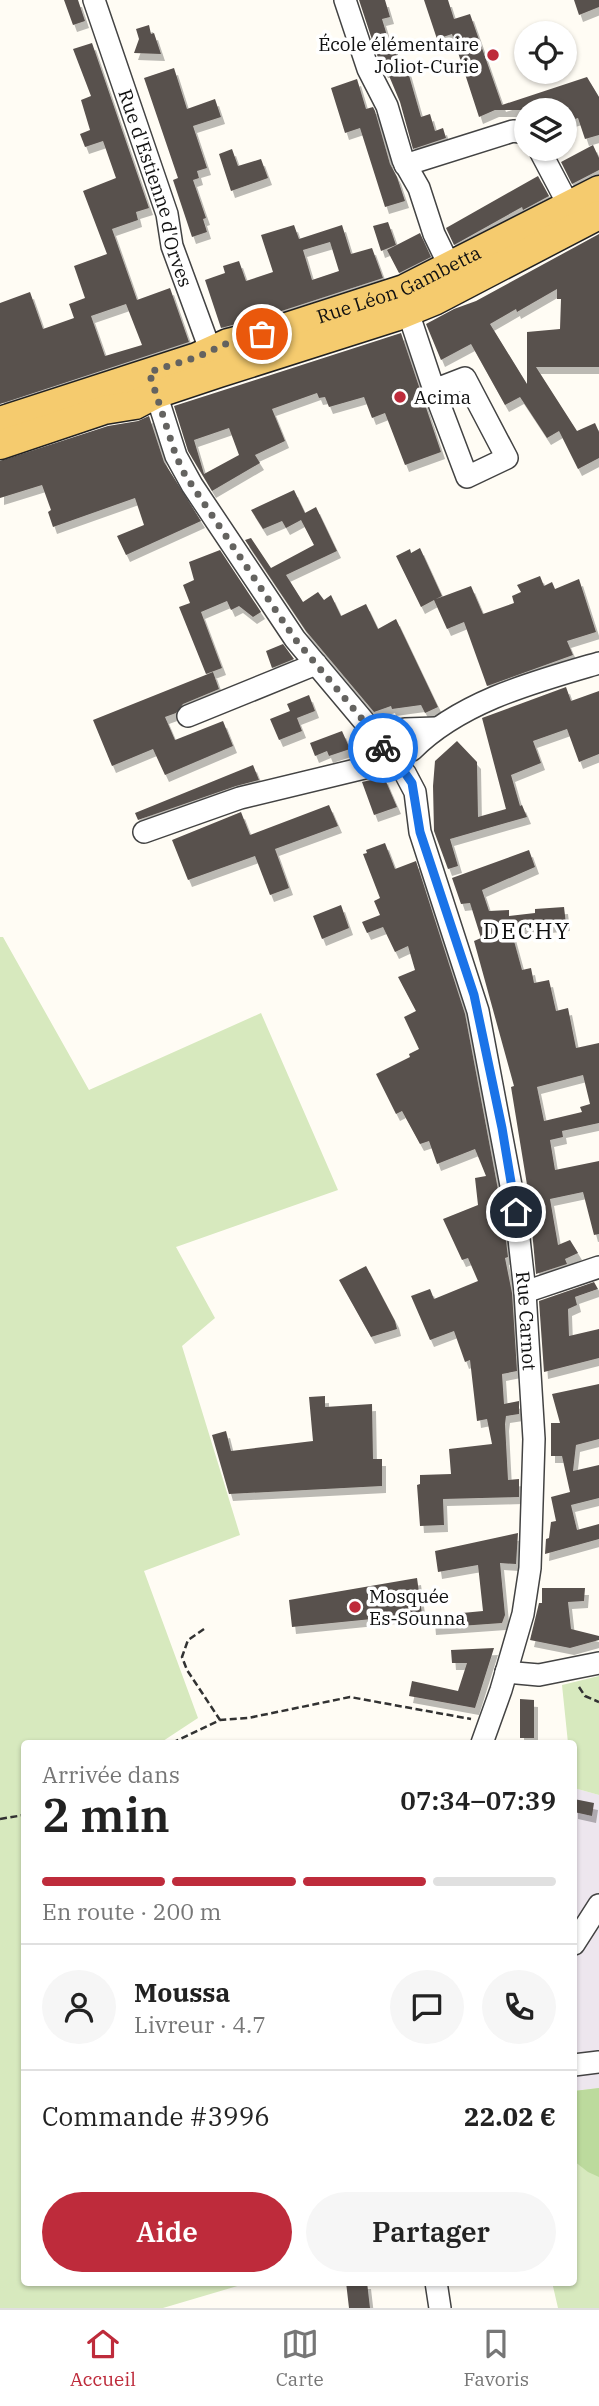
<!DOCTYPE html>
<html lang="fr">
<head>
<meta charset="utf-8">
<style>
	:root { --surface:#fff; --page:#f6f6f6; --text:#222; --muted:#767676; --line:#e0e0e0; --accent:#be2b3b }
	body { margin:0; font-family:"IBM Plex Serif",serif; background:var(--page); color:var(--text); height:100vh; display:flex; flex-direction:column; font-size:26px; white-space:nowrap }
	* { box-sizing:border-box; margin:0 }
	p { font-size:23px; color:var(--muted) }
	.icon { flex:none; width:38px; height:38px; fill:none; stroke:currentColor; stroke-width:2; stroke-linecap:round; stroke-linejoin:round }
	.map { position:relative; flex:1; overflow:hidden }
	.details { position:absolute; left:21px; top:1740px; width:556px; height:546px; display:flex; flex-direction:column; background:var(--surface); border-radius:7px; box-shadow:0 2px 5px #0004 }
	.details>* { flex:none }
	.fabs { position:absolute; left:514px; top:21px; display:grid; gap:14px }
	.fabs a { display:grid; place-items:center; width:63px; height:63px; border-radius:50%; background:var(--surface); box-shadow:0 2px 5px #0004; font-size:35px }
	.pin { position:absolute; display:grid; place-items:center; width:60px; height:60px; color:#fff; margin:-30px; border:4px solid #fff; border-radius:50%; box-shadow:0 2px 7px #0007 }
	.courier { position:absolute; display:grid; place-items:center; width:70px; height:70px; margin:-35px; border:5px solid #1a73e8; border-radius:50%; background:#fff; color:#222; box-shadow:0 2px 9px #0007 }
	.headline em { font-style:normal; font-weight:600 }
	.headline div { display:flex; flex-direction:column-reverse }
	.headline { display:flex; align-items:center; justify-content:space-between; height:119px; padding:0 21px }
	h1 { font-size:46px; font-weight:600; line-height:52px }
	.bar { display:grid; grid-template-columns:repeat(4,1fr); gap:10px 7px; align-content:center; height:84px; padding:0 21px }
	.bar i { height:9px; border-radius:5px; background:var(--line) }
	.bar .active { background:var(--accent) }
	.bar p { grid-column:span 4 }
	.line { display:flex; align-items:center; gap:18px; padding:0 21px; border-top:2px solid var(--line) }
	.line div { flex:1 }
	.round { display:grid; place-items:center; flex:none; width:74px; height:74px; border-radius:37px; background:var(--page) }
	.action { display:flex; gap:14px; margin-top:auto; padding:14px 21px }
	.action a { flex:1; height:80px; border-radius:42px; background:var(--accent); color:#fff; font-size:28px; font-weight:600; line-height:80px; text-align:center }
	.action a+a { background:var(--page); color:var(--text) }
	.dock { display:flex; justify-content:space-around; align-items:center; height:98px; border-top:2px solid var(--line); background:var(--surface); font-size:19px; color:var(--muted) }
	.dock a { display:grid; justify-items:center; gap:4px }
	.dock .active { color:var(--accent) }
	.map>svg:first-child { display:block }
	.industrial { fill:#ede6ee }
	.green { fill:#d7e9be }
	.forest { fill:#bcda9d }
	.building { fill:#59514d; fill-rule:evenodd; filter:url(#shadow) }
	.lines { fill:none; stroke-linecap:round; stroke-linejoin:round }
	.minor-casing { stroke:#434343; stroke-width:24 }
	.major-casing { stroke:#212121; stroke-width:31 }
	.path { stroke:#323232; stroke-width:2.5; stroke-dasharray:7 3.5; stroke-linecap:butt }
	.minor { stroke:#fff; stroke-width:21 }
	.major { stroke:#f5cb6e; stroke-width:28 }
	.done { stroke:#646360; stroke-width:7; stroke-dasharray:0 12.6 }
	.route { stroke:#1a73e8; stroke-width:9 }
	.poi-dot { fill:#be2b3b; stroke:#fff; stroke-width:2.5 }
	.labels { text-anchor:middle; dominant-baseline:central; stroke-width:7; stroke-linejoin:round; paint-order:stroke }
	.poi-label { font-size:19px; fill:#101010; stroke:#fff; text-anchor:start }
	.street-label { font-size:19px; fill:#101010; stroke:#fff }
	.quarter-label { font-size:23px; letter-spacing:2px; fill:#101010; stroke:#fff }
</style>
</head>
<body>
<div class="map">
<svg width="599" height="2308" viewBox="0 0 599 2308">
	<defs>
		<filter id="shadow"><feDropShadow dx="4" dy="7" stdDeviation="0" flood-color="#0004"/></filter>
	</defs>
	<rect width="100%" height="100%" fill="#fffcf4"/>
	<path class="industrial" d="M574,1788L599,1795V2088L574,2091Z"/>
	<path class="green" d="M0,937H3L89,1090L261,1013L338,1190L176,1247L215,1318L182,1346L240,1535L144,1571L198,1718L160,1743H24V2282H251L163,2308H0Z
		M599,1676V1795L574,1788V1743H568L562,1685Z
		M599,2088V2308H558L552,2282H574V2091Z"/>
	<path class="forest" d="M599,2088V2177L588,2172L574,2161V2091Z"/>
	<path class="building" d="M64,0H78L85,21L73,25Z
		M359,0H385L390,17L382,19L392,52L397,51L401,66L406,65L421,117L430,114L435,131L443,128L446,138L413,149L400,102L387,71H384L380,64Z
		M424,0H448L454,19L470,14L502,105L587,77L599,97V135L585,139L578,118L565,122V110H495L479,117L452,34L437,39Z
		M574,0H599V7L579,15Z
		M149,25L151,34L154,33L161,54L134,53L139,39L136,29Z
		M92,43L149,208L136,212L138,220L112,229L137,300L170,288L189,342L0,404V303L30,292L43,329L74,318L69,304L85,298L74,266L107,254L83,191L116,178L103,141L85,147L80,134L90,130L81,100L91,96L73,49ZM126,304L142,345L105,356L91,316Z
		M174,68L187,109L215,99L221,117L193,126L207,168L197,171L199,178L193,180L206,218L203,219L207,232L192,237L173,180L178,178L144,78Z
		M357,79L366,109L373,107L375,111L390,164L397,177L405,201L385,207L360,128L345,133L331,88Z
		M593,145L599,158V170L572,184L561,162Z
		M232,149L238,166L261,159L268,178L231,191L219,154Z
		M538,176L549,196L523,210L522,207L454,245L446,228Z
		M388,222L396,245L381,251L373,226Z
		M294,225L299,239L342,225L351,254L372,248L383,278L263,317L221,328L205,280L225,273L223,266L239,261L246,281L273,272L261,235ZM330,242L339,271L312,280L303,250Z
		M420,233L431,257L399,273L387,250Z
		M599,234V367H536L577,431L595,423L599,432V458L578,469L559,431L547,438L520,397L505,405L471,344L441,360L426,324L454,309L476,301ZM557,289V299H561L560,329L527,332V384L490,324L516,309L517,312Z
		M401,333L441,452L405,465L385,413L372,418L364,397L329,407L325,397L319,398L317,393L272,409L285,441L255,455L260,463L212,491L188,451L174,406ZM229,428L239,455L204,474L194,440Z
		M149,416L164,462L201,521L126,555L117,536L144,525L135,498L53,527L48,512L51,510L42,485L0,498V461L108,426L138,421Z
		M294,490L305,513L316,507L337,551L286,575L303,602L318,592L324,600L331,595L341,616L366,604L378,629L396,619L438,707L425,713L421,705L392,709L391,706L374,712L306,631L245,540L251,538L271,568L314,545L301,520L286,528L282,521L263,529L251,510Z
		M420,548L442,596L436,599L471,586L483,614L514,603L512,596L521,592L517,585L540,576L544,586L552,582L555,589L579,579L596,632L567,641L573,655L487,686L464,622L447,629L434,600L421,607L396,556L410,549L411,553Z
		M220,550L261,612L253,617L239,606L231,610L227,601L201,612L222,668L206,674L179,607L190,603L183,585L194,580L189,562Z
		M283,644L294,659L272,668L266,651Z
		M213,672L219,689L183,704L176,713L165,717L175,740L223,721L233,746L165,775L153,749L112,766L93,720Z
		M566,687L571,701L599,691V754L579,762L567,729L533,741L541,763L511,775L520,806L522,805L527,817L450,839L458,866L448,869L434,831L433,786L435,761L457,741L477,762L478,817L506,809L482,718Z
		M309,695L315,711L297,718L302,731L279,740L270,719L290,711L287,704Z
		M342,731L350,749L329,756L327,751L315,756L310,743Z
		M253,765L259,780L236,786L138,820L135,813Z
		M384,777L397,807L374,815L362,782Z
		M329,805L338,826L275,849L289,888L270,895L255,856L188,880L172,840L241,812L250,835Z
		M385,843L395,869L416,861L465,1014L502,1211L496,1213L506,1241L508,1257L505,1258L512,1293L517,1371L502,1374L504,1404L519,1401V1414L506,1416L505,1424L508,1480L519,1479V1497L443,1499L444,1525L420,1526L417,1485L420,1484V1475L451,1474L449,1449L492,1444L487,1419L477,1421L470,1360L465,1362L454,1331L430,1340L411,1296L430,1289L434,1299L478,1281L468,1258L462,1260L443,1219L478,1205L475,1178L486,1176L475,1149L437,1164L429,1141L420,1144L402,1111L396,1114L376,1074L410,1057L409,1054L419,1049L404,1017L416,1011L398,977L415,970L408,946L395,952L383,927L367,933L362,922L380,915L374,901L380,898L363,854L367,853L366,850Z
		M529,850L535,867L482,890L489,911L509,910V916L535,913V909L564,907L566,924L511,930L522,970L531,968L534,983L549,980L556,1011L568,1008L576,1048L599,1043V1123L562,1131L563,1137L550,1140L555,1170L599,1161V1234L594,1235L583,1192L550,1199L558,1245L570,1240L578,1253L565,1259L567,1264L536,1274L529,1197L511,1087L514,1086L474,941L481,938L470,903L461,904L452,878ZM583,1075L590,1104L580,1107L582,1112L544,1121L537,1087Z
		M341,905L349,928L322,939L313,916Z
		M366,1266L395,1321L397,1329L371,1337L339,1280Z
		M594,1282L598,1289L575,1297L577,1305L568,1309L569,1336L599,1329V1358L544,1372L539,1301Z
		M599,1384V1439L576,1445L573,1471L599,1465V1498L571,1505L577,1530L599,1524V1539L545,1554L546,1539L549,1538L551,1522L556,1521L551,1497L570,1492L562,1456H551V1423H560L552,1394Z
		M325,1396V1407L372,1404L373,1459H382V1486L229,1494L212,1435L226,1431L231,1451L313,1441L309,1397Z
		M518,1533L516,1564L500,1563L505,1615L502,1623L432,1628L431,1616L483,1611L478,1565L438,1572L435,1551Z
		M417,1578L422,1614L292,1627L289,1600Z
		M542,1588H585L584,1601L568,1602L571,1629L599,1636V1640L570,1648L530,1640L539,1603H542Z
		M494,1648L475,1708L409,1696L412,1681L458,1691L467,1663H452L451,1650Z
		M520,1699L534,1700V1738H520Z
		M574,1799L594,1803L592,1816L574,1812Z
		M346,2282H367L370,2308H349Z"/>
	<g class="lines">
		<defs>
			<g id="minor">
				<path id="s1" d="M94,0L167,214L172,246L215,363"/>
				<path d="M345,0L368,69L387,106L403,160L419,188L434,234L450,267"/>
				<path d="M539,149L568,204"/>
				<path d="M405,165L513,131L527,133"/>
				<path d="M408,312L434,390L467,477L507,458L465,378L434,390"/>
				<path d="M188,716L316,664"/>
				<path d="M374,735L405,729L436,728"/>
				<path d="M412,750C461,701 534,682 599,663"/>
				<path id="s2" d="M405,773L415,792L420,832L478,1011L516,1212L525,1292L534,1439L530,1568L523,1614L501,1690L482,1743"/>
				<path d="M144,832L240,798L393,761L363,720L295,639L192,485L176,456L152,381"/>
				<path d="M525,1292L599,1267"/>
				<path d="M506,1672L539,1675L599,1663"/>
				<path d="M574,1944L599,1905"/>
				<path d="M574,2065L599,2062"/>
				<path d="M436,2282L440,2308"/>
			</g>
			<g id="major">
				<path id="s3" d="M0,421L197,357L228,343L268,333L404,289L599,190"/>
				<path d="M0,445L104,410L135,405L156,394L219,373L395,317L434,301L599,215"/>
			</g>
		</defs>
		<use href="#minor" class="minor-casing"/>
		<use href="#major" class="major-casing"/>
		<path class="path" d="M204,1629L188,1640L182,1657L187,1670L220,1720
			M579,1687L585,1696L599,1702
			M172,1743L220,1720L248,1718L350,1697L471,1719
			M0,1819L24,1815"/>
		<use href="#minor" class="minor"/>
		<use href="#major" class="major"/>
	</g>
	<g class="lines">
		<path class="done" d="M262,334L228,343L197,357L149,372L176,456L185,475L295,639L363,720L383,748"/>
		<path class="route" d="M383,748L395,768L405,773L412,783L420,832L474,995L502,1128L516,1212"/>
	</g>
	<g class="poi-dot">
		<circle cx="493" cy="55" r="7"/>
		<circle cx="400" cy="397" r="7"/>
		<circle cx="355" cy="1607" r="7"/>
	</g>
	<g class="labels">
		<g class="poi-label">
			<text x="479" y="44" text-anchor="end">École élémentaire<tspan x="479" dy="22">Joliot-Curie</tspan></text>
			<text x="414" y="397">Acima</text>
			<text x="369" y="1596">Mosquée<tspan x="369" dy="22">Es-Sounna</tspan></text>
		</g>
		<g class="street-label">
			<text stroke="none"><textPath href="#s1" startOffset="198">Rue d'Estienne d'Orves</textPath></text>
			<text stroke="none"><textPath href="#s3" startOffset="422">Rue Léon Gambetta</textPath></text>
			<text stroke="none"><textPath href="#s2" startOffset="564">Rue Carnot</textPath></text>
		</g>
		<g class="quarter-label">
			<text x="527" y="930">DECHY</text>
		</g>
	</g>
</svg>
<div class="fabs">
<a><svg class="icon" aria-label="locate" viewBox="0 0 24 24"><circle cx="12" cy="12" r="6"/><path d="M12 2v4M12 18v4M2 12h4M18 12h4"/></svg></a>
<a><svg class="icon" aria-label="layers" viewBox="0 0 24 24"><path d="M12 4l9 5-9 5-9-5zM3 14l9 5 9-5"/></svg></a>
</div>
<div class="pin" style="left:262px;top:334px;background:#ea580c"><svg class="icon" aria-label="bag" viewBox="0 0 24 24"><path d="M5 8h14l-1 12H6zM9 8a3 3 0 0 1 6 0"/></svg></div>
<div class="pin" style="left:516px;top:1212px;background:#1f2937"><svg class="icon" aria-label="home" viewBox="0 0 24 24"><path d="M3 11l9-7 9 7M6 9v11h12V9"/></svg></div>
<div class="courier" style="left:383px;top:748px"><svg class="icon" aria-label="bike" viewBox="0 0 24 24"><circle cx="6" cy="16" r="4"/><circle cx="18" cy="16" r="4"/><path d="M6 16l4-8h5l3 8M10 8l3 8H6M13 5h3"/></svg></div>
<section class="details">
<div class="headline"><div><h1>2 min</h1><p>Arrivée dans</p></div><em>07:34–07:39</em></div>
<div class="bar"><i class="active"></i><i class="active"></i><i class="active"></i><i></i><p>En route · 200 m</p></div>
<div class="line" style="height:126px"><a class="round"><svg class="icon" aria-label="person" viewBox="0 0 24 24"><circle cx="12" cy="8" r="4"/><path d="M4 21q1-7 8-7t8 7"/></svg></a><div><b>Moussa</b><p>Livreur · 4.7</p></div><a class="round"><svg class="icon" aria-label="chat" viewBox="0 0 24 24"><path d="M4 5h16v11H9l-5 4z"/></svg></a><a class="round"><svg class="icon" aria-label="phone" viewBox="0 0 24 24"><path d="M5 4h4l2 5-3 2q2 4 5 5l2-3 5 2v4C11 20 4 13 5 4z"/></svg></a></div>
<div class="line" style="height:91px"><div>Commande #3996</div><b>22.02 €</b></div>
<div class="action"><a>Aide</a><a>Partager</a></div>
</section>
</div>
<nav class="dock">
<a class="active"><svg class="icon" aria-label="home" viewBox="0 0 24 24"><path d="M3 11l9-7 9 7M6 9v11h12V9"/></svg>Accueil</a>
<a><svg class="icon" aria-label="map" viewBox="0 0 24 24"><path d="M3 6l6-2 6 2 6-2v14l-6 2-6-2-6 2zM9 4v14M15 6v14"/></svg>Carte</a>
<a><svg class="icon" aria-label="saved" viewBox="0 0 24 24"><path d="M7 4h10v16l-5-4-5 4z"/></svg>Favoris</a>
</nav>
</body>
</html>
